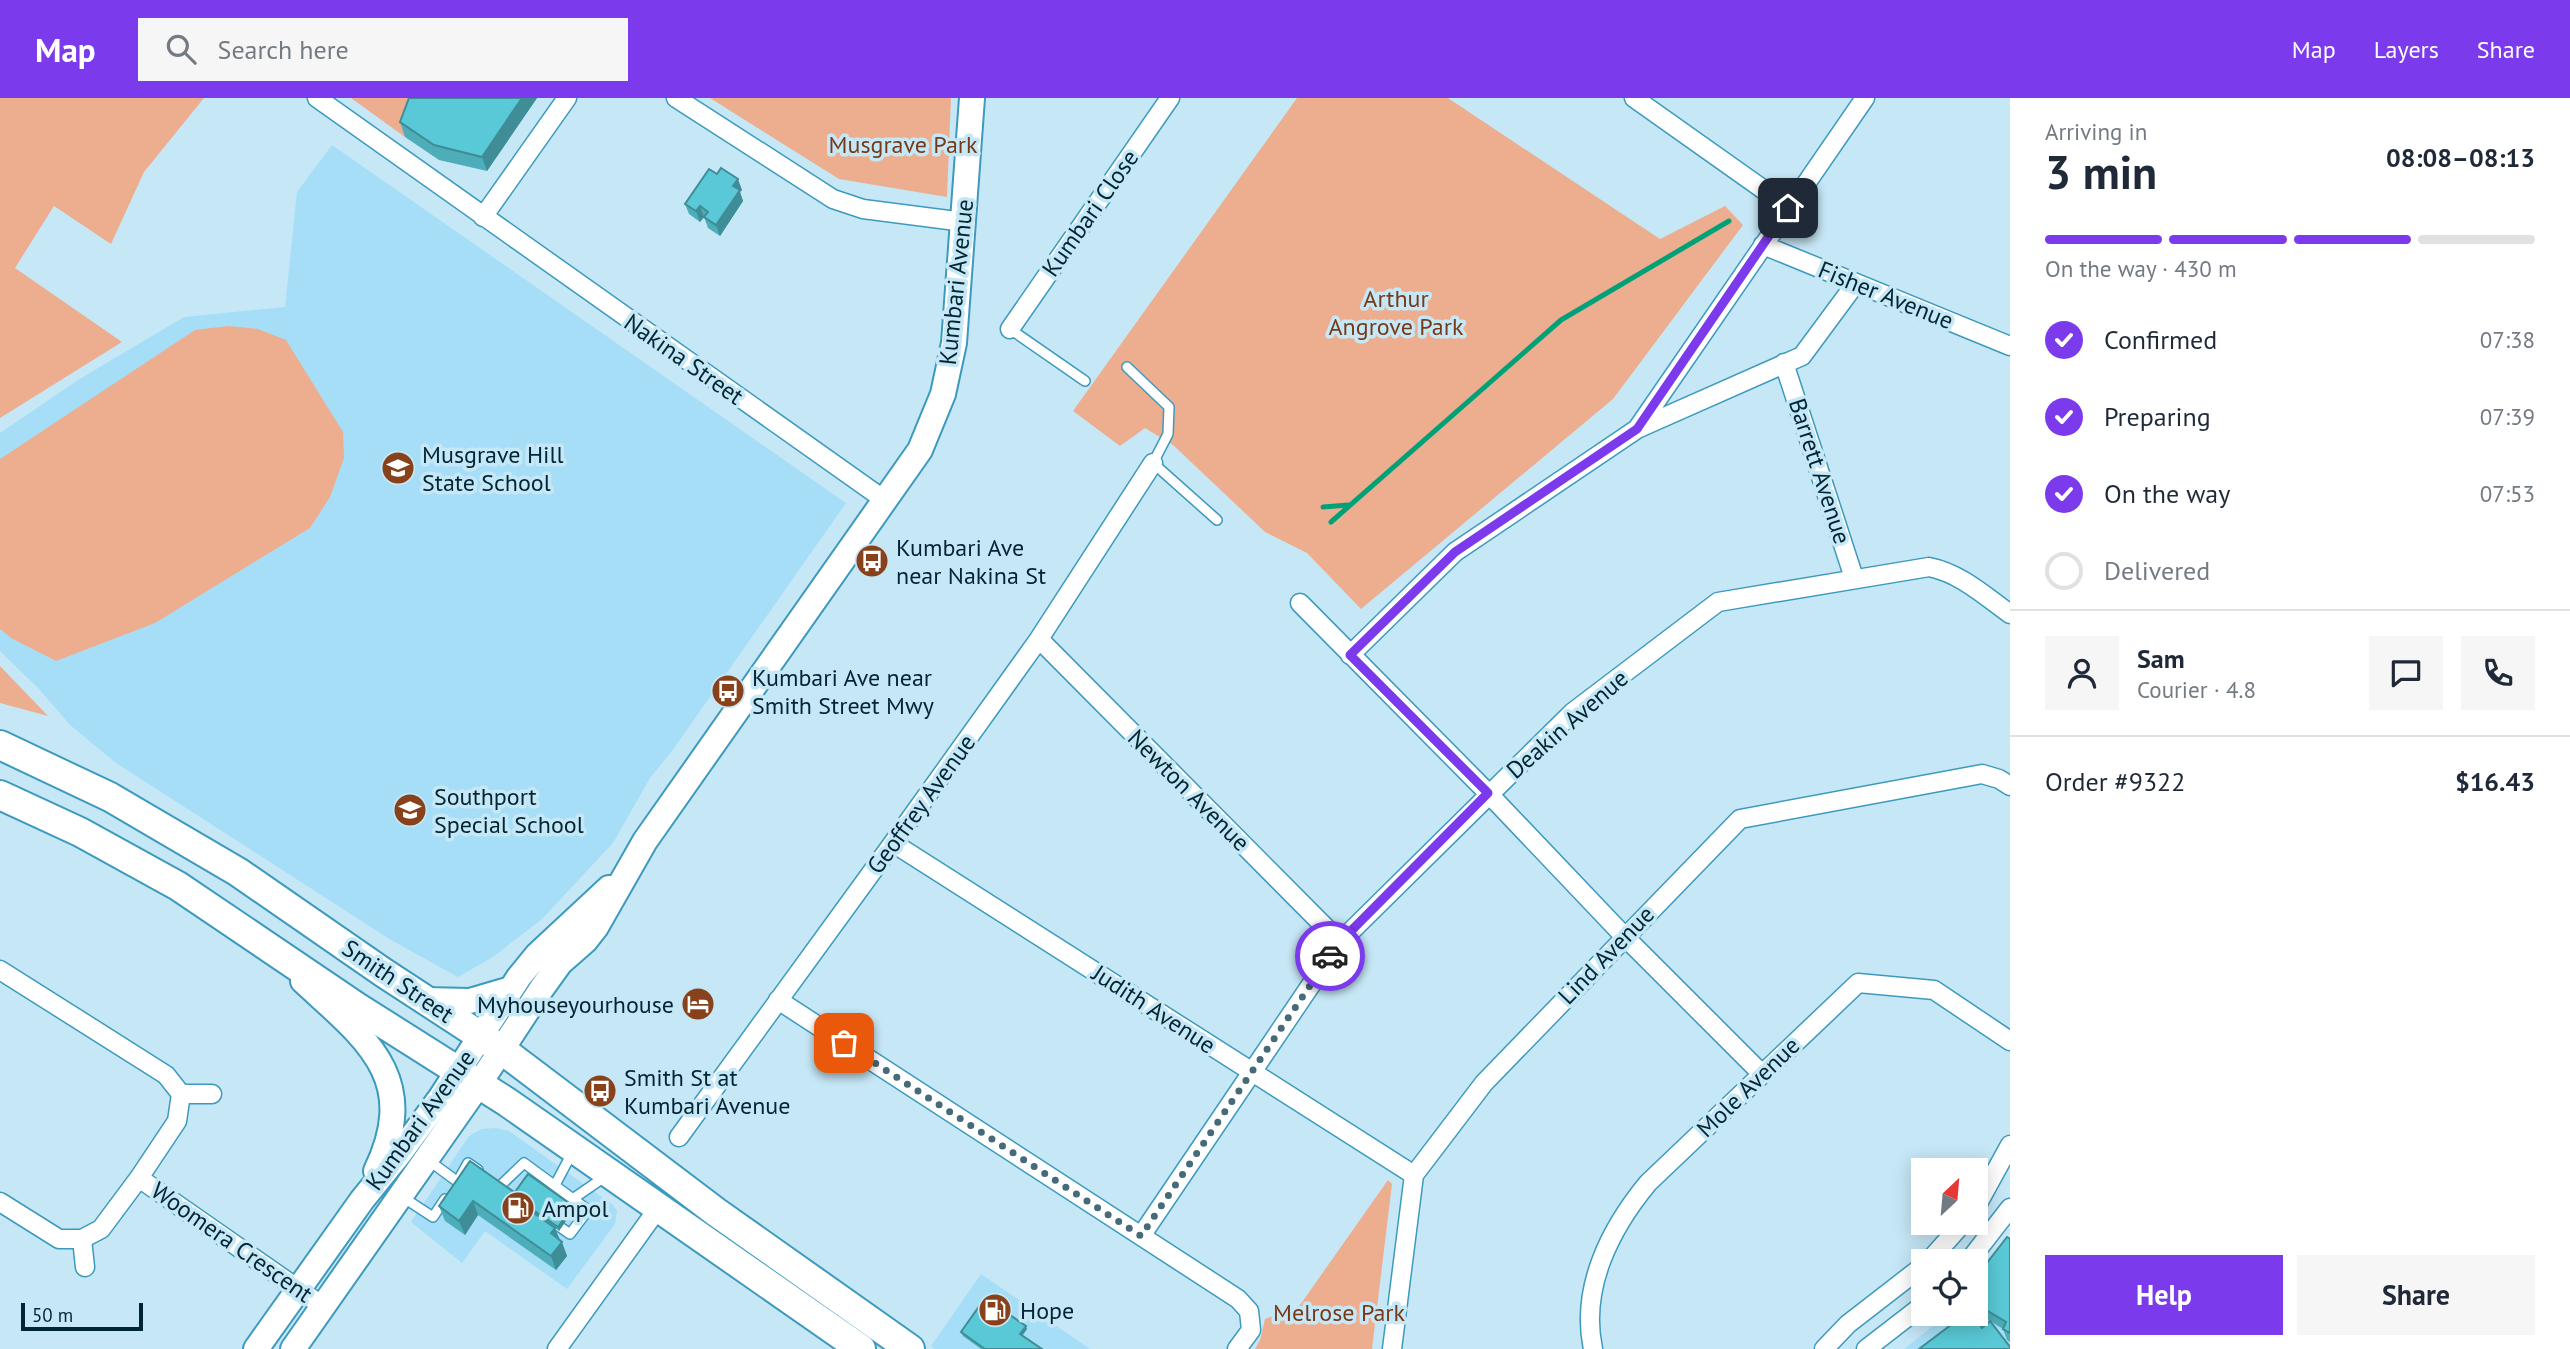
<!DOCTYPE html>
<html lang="en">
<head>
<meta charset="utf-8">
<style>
	:root { --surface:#fff; --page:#f6f6f7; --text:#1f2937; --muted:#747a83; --line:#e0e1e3; --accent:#7c3aed }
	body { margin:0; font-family:"PT Sans",sans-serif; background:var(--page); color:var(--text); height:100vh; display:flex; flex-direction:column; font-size:26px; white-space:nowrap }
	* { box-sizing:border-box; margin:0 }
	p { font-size:23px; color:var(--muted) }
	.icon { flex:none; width:38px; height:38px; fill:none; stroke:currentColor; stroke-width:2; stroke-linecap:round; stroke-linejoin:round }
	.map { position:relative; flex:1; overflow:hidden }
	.details { display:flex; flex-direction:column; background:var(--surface); width:560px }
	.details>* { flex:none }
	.needle { width:46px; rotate:26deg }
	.fabs { position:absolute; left:1911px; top:1060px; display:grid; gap:14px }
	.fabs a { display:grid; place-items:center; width:77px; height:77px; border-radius:0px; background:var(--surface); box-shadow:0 4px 18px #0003; font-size:35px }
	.scale { position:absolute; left:21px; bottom:18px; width:122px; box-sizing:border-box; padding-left:7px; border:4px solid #002634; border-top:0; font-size:19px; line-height:24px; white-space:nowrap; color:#002634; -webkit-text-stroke:5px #c6e7f6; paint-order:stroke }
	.pin { position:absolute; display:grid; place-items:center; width:60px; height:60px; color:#fff; margin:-30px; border-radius:14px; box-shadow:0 4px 10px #0006 }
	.courier { position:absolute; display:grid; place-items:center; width:70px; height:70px; margin:-35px; border:5px solid #7c3aed; border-radius:50%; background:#fff; color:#222; box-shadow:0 2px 9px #0007 }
	.head em { font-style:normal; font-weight:700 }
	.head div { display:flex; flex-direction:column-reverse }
	.head { display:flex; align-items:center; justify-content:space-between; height:119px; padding:0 35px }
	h1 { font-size:46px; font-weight:700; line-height:52px }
	.bar { display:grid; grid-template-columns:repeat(4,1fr); gap:10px 7px; align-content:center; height:84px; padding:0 35px }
	.bar i { height:9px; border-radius:5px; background:var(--line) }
	.bar .active { background:var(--accent) }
	.bar p { grid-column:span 4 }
	.line { display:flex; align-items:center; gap:18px; padding:0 35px; border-top:2px solid var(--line) }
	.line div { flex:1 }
	.round { display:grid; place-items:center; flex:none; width:74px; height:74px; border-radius:0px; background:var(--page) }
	ol { padding:0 35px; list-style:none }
	li { display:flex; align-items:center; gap:21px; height:77px }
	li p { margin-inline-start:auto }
	li .icon { padding:7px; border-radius:50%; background:var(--accent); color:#fff; stroke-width:4 }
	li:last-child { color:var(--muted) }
	li i { width:38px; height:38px; border:4px solid var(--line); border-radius:50% }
	.action { display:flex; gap:14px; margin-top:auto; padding:14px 35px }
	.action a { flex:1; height:80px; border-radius:0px; background:var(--accent); color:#fff; font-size:28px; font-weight:700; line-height:80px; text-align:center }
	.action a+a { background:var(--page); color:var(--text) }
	header { display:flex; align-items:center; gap:42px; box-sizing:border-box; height:98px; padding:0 35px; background:var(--accent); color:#fff }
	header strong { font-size:33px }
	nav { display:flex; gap:38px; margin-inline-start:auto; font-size:24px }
	.search { width:490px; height:63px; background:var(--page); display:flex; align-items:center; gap:18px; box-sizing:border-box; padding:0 24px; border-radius:0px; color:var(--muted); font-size:26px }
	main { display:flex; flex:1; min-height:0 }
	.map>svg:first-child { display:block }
	.built { fill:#a6def7 }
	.green { fill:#edae90 }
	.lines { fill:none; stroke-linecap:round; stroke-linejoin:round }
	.stream { stroke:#01a178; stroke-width:5 }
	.service-casing { stroke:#3c9abe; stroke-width:12 }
	.minor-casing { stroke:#3c9abe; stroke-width:21 }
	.secondary-casing { stroke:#3c9abe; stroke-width:28 }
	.trunk-casing { stroke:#3c9abe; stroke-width:32 }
	.service { stroke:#fff; stroke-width:9 }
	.minor { stroke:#fff; stroke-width:18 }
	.secondary { stroke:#fff; stroke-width:24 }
	.trunk { stroke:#fff; stroke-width:28 }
	.wall { fill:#4dadb9 }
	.shaded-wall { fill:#3f8d96 }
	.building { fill:#5ac9d7; stroke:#3f8d96; stroke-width:2 }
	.done { stroke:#456a78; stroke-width:7; stroke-dasharray:0 12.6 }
	.route { stroke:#7c3aed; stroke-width:9 }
	.labels { text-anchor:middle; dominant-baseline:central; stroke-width:7; stroke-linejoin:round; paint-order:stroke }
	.park-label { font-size:24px; fill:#763a19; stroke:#c6e7f6 }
	.street-label { font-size:24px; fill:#002634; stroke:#c6e7f6 }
	.poi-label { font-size:24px; fill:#002634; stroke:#c6e7f6; text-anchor:start }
</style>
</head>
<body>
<header>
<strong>Map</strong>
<div class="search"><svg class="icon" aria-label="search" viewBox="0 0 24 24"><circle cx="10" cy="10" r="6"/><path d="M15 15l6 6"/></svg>Search here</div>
<nav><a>Map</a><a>Layers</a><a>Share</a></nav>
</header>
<main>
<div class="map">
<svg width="2010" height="1251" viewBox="0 0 2010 1251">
	<rect width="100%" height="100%" fill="#c6e7f6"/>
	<path class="built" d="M332,47L846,405L672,653L650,680L613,745L542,821L493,859L458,879L391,842L116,665L70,627L39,591L0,553V335L78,282L184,219L285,209L297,94Z
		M496,1030L509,1033L613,1107L617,1113L615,1126L567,1191L485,1133L462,1165L411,1124L469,1038L482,1031Z
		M2010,1149V1251H1904L1948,1216H1976V1188Z
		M981,1176L1090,1251H935L931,1248Z"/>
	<path class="green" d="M0,0H204L144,74L111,146L54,108L15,170L122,244L0,320Z
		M351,0H419L405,39Z
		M710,0H951L947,99L839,81Z
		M1297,0H1448L1660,141L1725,108L1743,127L1613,301L1361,511L1307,455L1265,434L1173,347L1145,330L1120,348L1073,313Z
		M228,228L258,231L286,242L343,334L344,360L330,399L310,430L155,525L56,563L11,540L0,531V361L195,232Z
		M0,568L48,618L0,605Z
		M1388,1082L1392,1086L1372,1251H1255L1260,1242L1265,1221L1300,1207Z"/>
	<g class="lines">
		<path class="stream" d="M1323,409L1348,407
			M1331,424L1561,222L1729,123"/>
		<defs>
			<path id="service" d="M1010,231L1085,283
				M1127,269L1169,309L1168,336L1153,365L1217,422
				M428,1062L458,1084
				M459,1081L468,1065L478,1072
				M555,1087L572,1055
				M500,1088L524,1065L588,1112L570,1136L553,1124
				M401,1098L433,1119L445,1101
				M574,1100L606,1078"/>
			<path id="minor" d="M317,0L886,403
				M676,0L833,101L863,111L964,124
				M1634,0L1788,109
				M483,119L567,0
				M1763,147L2010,248
				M1010,231L1170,0
				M1784,265L1854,480
				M1637,331L1865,0
				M1300,505L1488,695L1624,838L1761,975
				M1039,541L1340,844
				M1350,557L1455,454L1637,331L1802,258L1856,185
				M893,745L1414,1077
				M0,872L166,977L181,996L177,1023L139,1080L101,1131L82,1141H59L0,1104
				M778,902L1238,1201L1249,1213L1251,1232L1237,1251
				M181,996H212
				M679,1039L893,745L1039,541L1153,365
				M139,1080L324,1209
				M1976,1109L2010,1047
				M1141,1138L1340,844L1573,614L1718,504L1929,469C1960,475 1985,498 2010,516
				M82,1141L85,1169
				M1928,1164L1963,1125
				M1968,1164L2010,1110
				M557,1251L659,1109
				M1392,1251L1414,1077L1484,985L1740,721L1982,676L1999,681L2010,688
				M1593,1251C1580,1190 1610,1131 1648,1085L1858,885L1934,892L2010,943
				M1824,1251L1848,1226L1923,1168
				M1866,1251L1923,1207"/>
			<path id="secondary" d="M303,883C366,941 421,980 376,1073
				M425,902L470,903L511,891
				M256,1251L362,1102L400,1055L441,999L519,879L537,857L609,790
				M293,1251L479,986L542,890L560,865L585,843L596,829L645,743L920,352L943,296L954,245L972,0"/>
			<path id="trunk" d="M0,647L110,699L238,774L384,875L502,952L716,1114L910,1251
				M0,697L80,734L178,788L357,909L507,1004L861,1251"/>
		</defs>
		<use href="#service" class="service-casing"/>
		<use href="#minor" class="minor-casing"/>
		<use href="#secondary" class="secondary-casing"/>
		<use href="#trunk" class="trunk-casing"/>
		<use href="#service" class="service"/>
		<use href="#minor" class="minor"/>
		<use href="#secondary" class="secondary"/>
		<use href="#trunk" class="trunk"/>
	</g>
	<path class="wall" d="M409,0H537L487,73L439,62L405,39L400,24Z
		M742,92L740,94L743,103L720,138L708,130L704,119L700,124L689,116L685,106Z
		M515,1094L573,1108L574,1111L559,1133L537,1117L555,1130L567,1158L556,1172L478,1117L465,1137L445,1123L439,1108Z
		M2010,1141V1244L2007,1242L2003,1231L1979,1216L1976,1207V1205L1979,1199L1976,1197V1179Z
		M1027,1231L1022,1238L1042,1251H981L963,1238L961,1234Z"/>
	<path class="shaded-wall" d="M522,0H537L487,73L482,59Z
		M738,81L742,92L740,94L743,103L720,138L716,127L733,88Z
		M700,108L704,119L700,124L696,113Z
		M473,1103L478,1117L465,1137L459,1123Z
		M573,1108L574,1111L559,1133L558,1129Z
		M555,1130L560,1144L551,1135Z
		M562,1144L567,1158L556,1172L551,1158Z
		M1026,1228L1027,1231L1021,1239L1020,1236Z"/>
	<path class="building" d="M409,0H522L482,59L434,47L400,24Z
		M721,70L738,81L733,88L740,92L716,127L704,119L708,114L700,108L696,113L685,106L709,71L717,76Z
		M470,1063L531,1106L527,1110L555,1130L551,1135L562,1144L551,1158L473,1103L459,1123L439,1108Z
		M528,1076L573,1108L558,1129L536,1114L535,1116L534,1115L531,1106L515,1094Z
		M2007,1139L2010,1141V1235L2003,1231L2006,1224L1976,1206L1982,1193L1976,1189V1179Z
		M985,1200L1026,1228L1020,1236L1042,1251H985L961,1234Z
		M1964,1217L1971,1225L1976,1221L1982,1230L1990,1223L2010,1249V1251H1919Z"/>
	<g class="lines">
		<path class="done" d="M844,945L1141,1138L1330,858"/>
		<path class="route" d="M1330,858L1340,844L1488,695L1350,557L1455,454L1637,331L1788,110"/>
	</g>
	<defs>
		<symbol id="school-disc" viewBox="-11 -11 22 22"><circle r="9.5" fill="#88421b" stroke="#c6e7f6"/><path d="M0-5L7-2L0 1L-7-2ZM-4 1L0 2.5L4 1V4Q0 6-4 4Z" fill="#fff"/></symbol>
		<symbol id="bus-disc" viewBox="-11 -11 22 22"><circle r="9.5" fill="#88421b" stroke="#c6e7f6"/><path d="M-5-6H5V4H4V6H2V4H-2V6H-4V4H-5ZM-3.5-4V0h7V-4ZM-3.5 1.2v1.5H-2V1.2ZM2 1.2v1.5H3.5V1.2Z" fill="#fff"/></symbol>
		<symbol id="hotel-disc" viewBox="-11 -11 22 22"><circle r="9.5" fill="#88421b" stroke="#c6e7f6"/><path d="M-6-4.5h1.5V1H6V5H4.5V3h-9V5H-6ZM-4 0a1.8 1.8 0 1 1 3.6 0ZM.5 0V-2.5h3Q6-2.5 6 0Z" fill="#fff"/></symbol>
		<symbol id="fuel-disc" viewBox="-11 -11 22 22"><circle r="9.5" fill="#88421b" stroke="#c6e7f6"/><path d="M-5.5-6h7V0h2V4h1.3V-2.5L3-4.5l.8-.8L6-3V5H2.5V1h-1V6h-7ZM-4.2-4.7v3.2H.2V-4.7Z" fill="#fff"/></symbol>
	</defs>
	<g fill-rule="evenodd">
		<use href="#school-disc" x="379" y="351" width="38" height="38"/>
		<use href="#bus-disc" x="853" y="444" width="38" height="38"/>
		<use href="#bus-disc" x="709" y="574" width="38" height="38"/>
		<use href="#school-disc" x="391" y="693" width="38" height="38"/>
		<use href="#hotel-disc" x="679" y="887" width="38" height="38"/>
		<use href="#bus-disc" x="581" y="974" width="38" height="38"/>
		<use href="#fuel-disc" x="499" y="1091" width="38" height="38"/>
		<use href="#fuel-disc" x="976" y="1193" width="38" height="38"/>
	</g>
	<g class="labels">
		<g class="park-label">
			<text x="903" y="46">Musgrave Park</text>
			<text x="1396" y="200">Arthur<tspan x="1396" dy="28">Angrove Park</tspan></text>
			<text x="1339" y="1214">Melrose Park</text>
		</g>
		<g class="street-label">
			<text transform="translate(1090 115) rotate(-55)">Kumbari Close</text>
			<text transform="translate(956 184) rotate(-84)">Kumbari Avenue</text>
			<text transform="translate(1886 197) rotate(22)">Fisher Avenue</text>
			<text transform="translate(684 261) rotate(35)">Nakina Street</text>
			<text transform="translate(1820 373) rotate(72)">Barrett Avenue</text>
			<text transform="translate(1567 626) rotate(-41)">Deakin Avenue</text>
			<text transform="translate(1189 692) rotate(45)">Newton Avenue</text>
			<text transform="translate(921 706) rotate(-54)">Geoffrey Avenue</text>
			<text transform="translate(1606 857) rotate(-46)">Lind Avenue</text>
			<text transform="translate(398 883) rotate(34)">Smith Street</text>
			<text transform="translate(1154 911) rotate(33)">Judith Avenue</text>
			<text transform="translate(1748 989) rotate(-44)">Mole Avenue</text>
			<text transform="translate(420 1022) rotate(-54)">Kumbari Avenue</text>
			<text transform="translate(232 1144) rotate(35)">Woomera Crescent</text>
		</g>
		<g class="poi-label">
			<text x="422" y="356">Musgrave Hill<tspan x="422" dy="28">State School</tspan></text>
			<text x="896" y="449">Kumbari Ave<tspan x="896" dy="28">near Nakina St</tspan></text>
			<text x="752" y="579">Kumbari Ave near<tspan x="752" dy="28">Smith Street Mwy</tspan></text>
			<text x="434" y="698">Southport<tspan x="434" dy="28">Special School</tspan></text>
			<text x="674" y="906" text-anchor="end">Myhouseyourhouse</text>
			<text x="624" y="979">Smith St at<tspan x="624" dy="28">Kumbari Avenue</tspan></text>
			<text x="542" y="1110">Ampol</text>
			<text x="1020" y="1212">Hope</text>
		</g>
	</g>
</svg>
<div class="fabs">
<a><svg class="needle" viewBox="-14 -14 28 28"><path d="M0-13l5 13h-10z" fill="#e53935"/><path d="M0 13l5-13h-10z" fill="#747a83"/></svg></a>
<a><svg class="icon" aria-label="locate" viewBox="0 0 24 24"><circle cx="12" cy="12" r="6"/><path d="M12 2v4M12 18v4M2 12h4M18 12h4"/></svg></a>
</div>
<div class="scale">50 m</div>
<div class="pin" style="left:844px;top:945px;background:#ea580c"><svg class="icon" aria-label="bag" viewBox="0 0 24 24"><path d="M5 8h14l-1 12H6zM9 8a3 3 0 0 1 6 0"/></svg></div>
<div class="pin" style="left:1788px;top:110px;background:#1f2937"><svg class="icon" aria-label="home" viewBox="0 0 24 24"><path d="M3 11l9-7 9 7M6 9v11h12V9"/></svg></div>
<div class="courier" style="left:1330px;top:858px"><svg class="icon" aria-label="car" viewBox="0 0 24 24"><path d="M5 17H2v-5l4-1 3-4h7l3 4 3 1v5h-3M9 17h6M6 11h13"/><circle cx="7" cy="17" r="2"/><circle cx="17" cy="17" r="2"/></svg></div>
</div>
<section class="details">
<div class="head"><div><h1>3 min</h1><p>Arriving in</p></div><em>08:08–08:13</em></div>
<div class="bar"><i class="active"></i><i class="active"></i><i class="active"></i><i></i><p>On the way · 430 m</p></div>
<ol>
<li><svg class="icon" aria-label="check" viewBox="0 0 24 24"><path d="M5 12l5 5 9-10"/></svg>Confirmed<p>07:38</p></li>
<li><svg class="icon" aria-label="check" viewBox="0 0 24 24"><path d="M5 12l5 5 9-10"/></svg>Preparing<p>07:39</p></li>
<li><svg class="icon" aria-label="check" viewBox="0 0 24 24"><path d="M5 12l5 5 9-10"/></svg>On the way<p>07:53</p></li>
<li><i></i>Delivered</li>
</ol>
<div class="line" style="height:126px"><a class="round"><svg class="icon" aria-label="person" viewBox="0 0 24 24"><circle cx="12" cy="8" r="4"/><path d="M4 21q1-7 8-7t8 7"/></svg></a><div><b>Sam</b><p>Courier · 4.8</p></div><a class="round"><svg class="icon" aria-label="chat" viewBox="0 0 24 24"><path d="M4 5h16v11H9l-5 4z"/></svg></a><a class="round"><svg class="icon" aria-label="phone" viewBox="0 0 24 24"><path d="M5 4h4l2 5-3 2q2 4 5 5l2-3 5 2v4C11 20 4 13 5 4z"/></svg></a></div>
<div class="line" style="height:91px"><div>Order #9322</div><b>$16.43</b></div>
<div class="action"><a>Help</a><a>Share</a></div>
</section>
</main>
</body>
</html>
